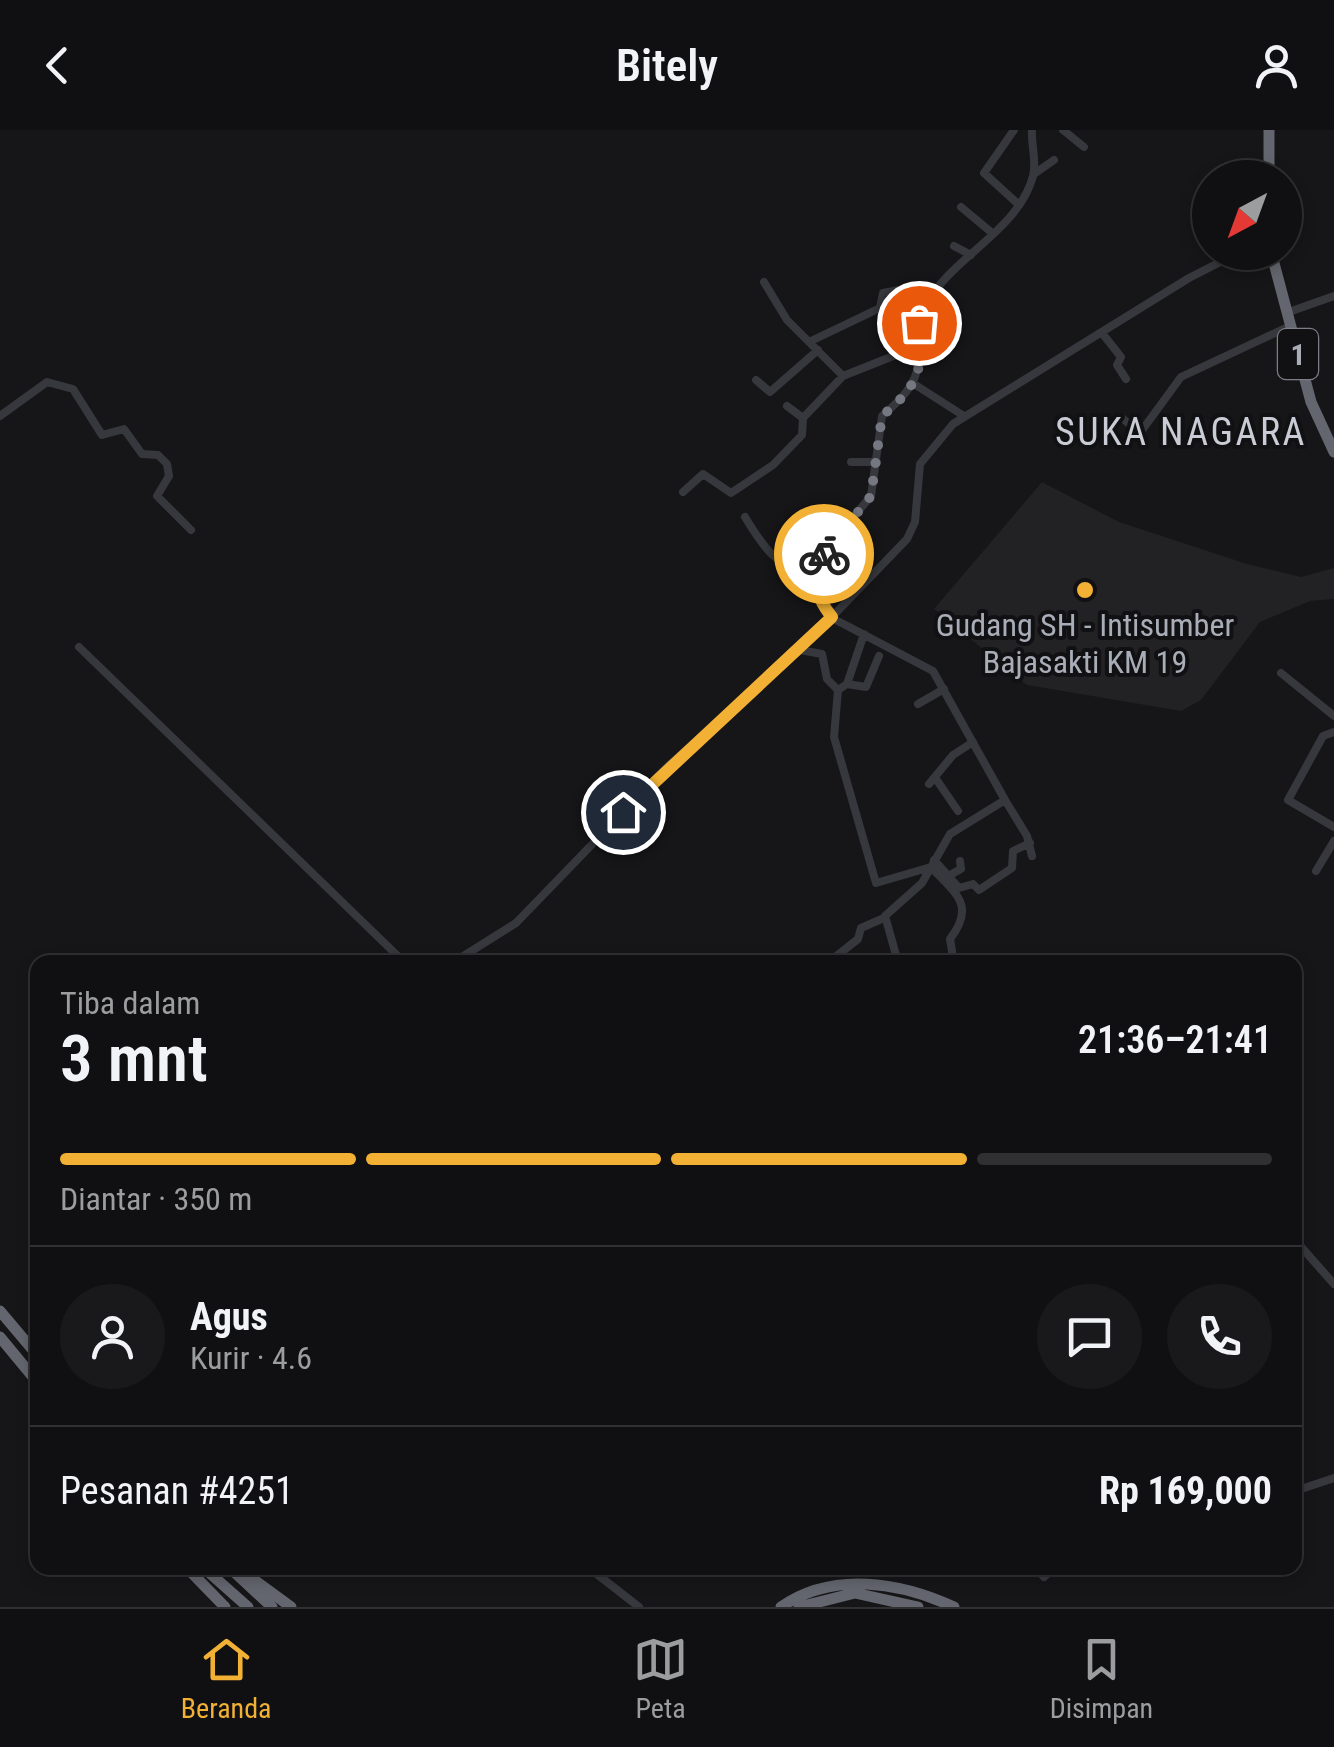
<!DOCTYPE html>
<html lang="id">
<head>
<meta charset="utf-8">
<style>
	:root { --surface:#101012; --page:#19191b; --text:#f1f3f6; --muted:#9c9d9f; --line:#303032; --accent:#f2b134 }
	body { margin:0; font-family:"Roboto Condensed",sans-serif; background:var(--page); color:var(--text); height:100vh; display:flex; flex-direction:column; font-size:38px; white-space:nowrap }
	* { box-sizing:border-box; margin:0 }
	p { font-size:32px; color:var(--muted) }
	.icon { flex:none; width:55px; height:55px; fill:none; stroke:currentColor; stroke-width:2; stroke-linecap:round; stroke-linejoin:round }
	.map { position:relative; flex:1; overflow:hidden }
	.drawer { position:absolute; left:30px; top:825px; width:1272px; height:620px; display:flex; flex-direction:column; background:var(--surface); border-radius:20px; box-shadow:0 5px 15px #0003,0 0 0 2px var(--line) }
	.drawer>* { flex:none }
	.needle { width:65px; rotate:221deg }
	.controls { position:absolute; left:1192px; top:30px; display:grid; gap:20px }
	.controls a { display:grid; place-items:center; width:110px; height:110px; border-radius:50%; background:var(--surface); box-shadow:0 5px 15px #0003,0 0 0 2px var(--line); font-size:50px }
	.pin { position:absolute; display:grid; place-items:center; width:85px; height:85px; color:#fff; margin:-42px; border:5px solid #fff; border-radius:50%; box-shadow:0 2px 10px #0007 }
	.courier { position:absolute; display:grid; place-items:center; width:100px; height:100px; margin:-50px; border:8px solid #f2b134; border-radius:50%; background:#fff; color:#222; box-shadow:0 2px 12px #0007 }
	.headline em { font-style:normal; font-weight:600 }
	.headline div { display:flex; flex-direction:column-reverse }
	.headline { display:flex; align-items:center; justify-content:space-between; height:170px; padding:0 30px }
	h1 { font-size:65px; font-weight:600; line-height:75px }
	.bar { display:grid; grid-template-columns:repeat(4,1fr); gap:15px 10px; align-content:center; height:120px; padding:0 30px }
	.bar i { height:12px; border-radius:8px; background:var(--line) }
	.bar .current { background:var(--accent) }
	.bar p { grid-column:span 4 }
	.line { display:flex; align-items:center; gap:25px; padding:0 30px; border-top:2px solid var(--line) }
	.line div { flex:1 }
	.round { display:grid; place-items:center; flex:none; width:105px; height:105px; border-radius:52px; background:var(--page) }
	header { display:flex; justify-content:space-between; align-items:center; height:130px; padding:0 30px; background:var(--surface); font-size:45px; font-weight:600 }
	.tabs { display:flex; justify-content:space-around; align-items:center; height:140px; border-top:2px solid var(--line); background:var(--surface); font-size:28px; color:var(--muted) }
	.tabs a { display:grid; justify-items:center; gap:5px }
	.tabs .current { color:var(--accent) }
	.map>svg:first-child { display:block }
	.built { fill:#222225 }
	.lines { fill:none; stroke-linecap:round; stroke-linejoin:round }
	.minor { stroke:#37383d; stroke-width:8 }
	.highway { stroke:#63666e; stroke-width:11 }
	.done { stroke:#757880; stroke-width:10; stroke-dasharray:0 18 }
	.route { stroke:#f2b134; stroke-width:12 }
	.poi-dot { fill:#f2b134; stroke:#111113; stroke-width:4 }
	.labels { text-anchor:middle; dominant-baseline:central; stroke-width:8; stroke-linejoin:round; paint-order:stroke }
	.shield { fill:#111113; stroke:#7b7e86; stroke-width:2.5 }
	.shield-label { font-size:30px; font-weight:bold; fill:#a8adb8 }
	.poi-label { font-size:32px; fill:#a8adb8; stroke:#111113 }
	.quarter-label { font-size:38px; letter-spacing:2.5px; fill:#c9ccd4; stroke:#111113 }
</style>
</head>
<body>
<header><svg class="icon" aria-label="back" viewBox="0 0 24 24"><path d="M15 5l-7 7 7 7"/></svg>Bitely<svg class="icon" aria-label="person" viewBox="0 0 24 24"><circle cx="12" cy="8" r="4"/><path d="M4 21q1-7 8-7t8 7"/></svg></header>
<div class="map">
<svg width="1334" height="1477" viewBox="0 0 1334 1477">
	<rect width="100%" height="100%" fill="#161618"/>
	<path class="built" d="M1042,352L1119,392L1247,434L1301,447L1334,438V469L1310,471L1260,492L1201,570L1181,581L1027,555L934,479Z"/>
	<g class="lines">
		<path class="minor" d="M1014,0L984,43L1017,73
			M1063,0L1084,17
			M1034,44L1054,30
			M961,77L991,102
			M954,116L971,125
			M764,152L787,190L843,246L921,215
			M1286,183L1334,166
			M1102,203L1121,227L1117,235L1126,249
			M811,211L880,178L883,163L915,157L933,162
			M756,250L770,262L818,220
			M914,254L964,286
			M787,276L803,288
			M0,286L47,252L73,259L102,305L124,299L142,324L158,325L167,334L169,346L157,366L191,400
			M1122,288L1140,303L1181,247L1290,196
			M851,332H877
			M683,362L703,344L731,363L773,335L802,305L803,288L843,246
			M745,387C763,417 777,439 815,443
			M864,504L847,554L838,560L834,607L876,753L931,737C956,764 976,775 950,809L953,827L942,832
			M79,517L404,832
			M800,520L822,524L827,549L838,560
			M1281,543L1334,586
			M847,554L866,557L879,526
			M918,574L944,559
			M1334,602L1323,606L1288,670L1334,697
			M936,649L958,681
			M929,654L953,625L973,612
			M1005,670L1027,706L1032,726
			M934,730L959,758L973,754L979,760L1012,738L1013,721L1030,713
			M1316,741L1334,711
			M948,746L961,739L960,731
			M454,832L516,793L667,637L800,520L907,409L915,392L920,334L953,294L1189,148L1240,122
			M829,832L858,809L861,798L884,788
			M898,832L885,786L922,753L950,704L1005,670L933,541L836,490L816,457L815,443L824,422L871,366L882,286C907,265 920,250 921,215C921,200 918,191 925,177C950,127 1018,102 1033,46C1037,32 1031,15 1032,0
			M1295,1110L1334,1154
			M1295,1361L1334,1348
			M589,1438L639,1477
			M1036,1438L1044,1447L1054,1438"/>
		<path class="highway" d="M1269,48V0
			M1271,122L1311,272L1334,322
			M0,1181L38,1226
			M0,1207L38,1253
			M187,1438L225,1477
			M204,1438L248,1477
			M230,1438L272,1477
			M238,1438L291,1477
			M781,1477C832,1441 900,1452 954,1477
			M799,1477L855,1463L918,1477"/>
	</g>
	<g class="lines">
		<path class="done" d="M824,424L871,366L882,286C917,257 925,239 919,193"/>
		<path class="route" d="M623,682L832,487C815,467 811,447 824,424"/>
	</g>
	<circle class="poi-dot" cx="1085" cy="460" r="10"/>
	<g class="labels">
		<rect class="shield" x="1278" y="199" width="40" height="50" rx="8"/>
		<g class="shield-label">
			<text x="1298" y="224">1</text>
		</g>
		<g class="poi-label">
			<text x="1085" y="495">Gudang SH - Intisumber<tspan x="1085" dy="37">Bajasakti KM 19</tspan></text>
		</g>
		<g class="quarter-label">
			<text x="1181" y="302">SUKA NAGARA</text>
		</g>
	</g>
</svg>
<div class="controls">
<a><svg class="needle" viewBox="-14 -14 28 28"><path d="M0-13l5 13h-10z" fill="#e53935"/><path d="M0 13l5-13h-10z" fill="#9c9d9f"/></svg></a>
</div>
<div class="pin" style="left:919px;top:193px;background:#ea580c"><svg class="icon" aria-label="bag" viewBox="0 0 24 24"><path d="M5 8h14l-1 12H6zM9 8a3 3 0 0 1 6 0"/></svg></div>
<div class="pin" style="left:623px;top:682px;background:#1f2937"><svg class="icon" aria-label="home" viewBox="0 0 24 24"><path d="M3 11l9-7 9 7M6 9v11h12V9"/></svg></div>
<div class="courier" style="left:824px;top:424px"><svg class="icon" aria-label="bike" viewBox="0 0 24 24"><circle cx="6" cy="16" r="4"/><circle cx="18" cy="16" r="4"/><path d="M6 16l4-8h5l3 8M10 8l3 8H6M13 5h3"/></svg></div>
<section class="drawer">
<div class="headline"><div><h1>3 mnt</h1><p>Tiba dalam</p></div><em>21:36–21:41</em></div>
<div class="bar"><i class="current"></i><i class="current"></i><i class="current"></i><i></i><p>Diantar · 350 m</p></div>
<div class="line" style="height:180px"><a class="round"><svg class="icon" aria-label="person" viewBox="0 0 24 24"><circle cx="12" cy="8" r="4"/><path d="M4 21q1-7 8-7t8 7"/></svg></a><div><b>Agus</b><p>Kurir · 4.6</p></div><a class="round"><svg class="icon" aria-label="chat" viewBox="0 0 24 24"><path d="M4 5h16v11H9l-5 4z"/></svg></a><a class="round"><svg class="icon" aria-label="phone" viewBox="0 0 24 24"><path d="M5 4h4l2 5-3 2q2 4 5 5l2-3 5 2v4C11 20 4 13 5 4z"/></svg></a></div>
<div class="line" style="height:130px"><div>Pesanan #4251</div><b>Rp 169,000</b></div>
</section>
</div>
<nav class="tabs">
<a class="current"><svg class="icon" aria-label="home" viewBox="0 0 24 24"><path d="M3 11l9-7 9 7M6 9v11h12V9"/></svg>Beranda</a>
<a><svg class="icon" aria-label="map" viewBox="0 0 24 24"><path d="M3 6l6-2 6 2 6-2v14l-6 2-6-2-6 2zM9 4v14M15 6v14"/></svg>Peta</a>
<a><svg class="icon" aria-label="saved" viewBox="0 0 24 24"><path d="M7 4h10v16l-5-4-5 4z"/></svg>Disimpan</a>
</nav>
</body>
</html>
